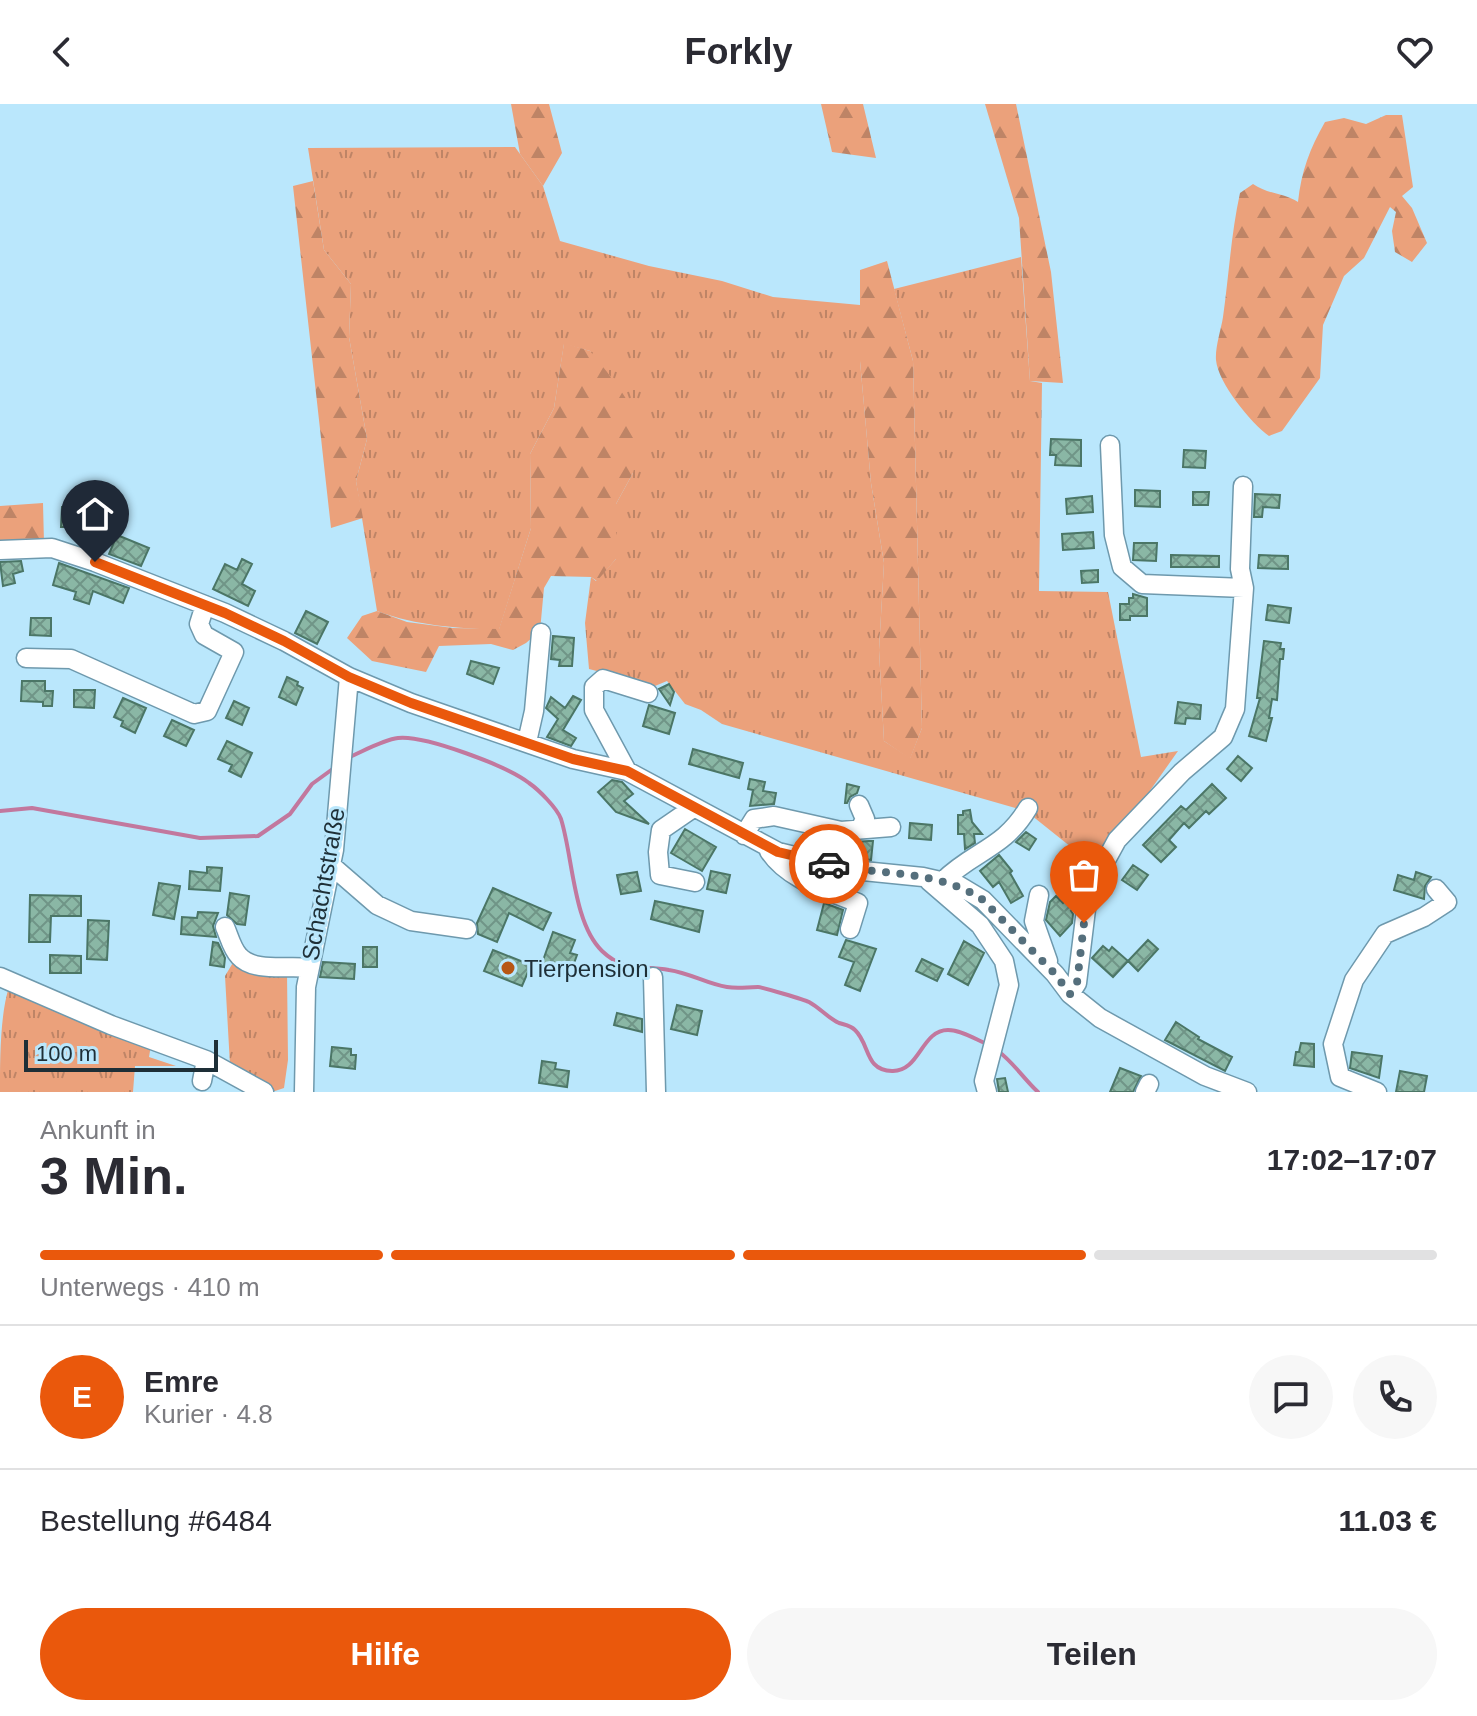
<!DOCTYPE html>
<html lang="de">
<head>
<meta charset="utf-8">
<style>
	:root { --surface:#fff; --page:#f7f7f7; --text:#2b2b33; --muted:#7c7c81; --line:#e1e1e2; --accent:#ea580c }
	body { margin:0; font-family:Helvetica,sans-serif; background:var(--page); color:var(--text); height:100vh; display:flex; flex-direction:column; font-size:30px; white-space:nowrap }
	* { box-sizing:border-box; margin:0 }
	p { font-size:26px; color:var(--muted) }
	.icon { flex:none; width:44px; height:44px; fill:none; stroke:currentColor; stroke-width:2; stroke-linecap:round; stroke-linejoin:round }
	.map { position:relative; height:988px; overflow:hidden }
	.side { display:flex; flex-direction:column; background:var(--surface); flex:1 }
	.side>* { flex:none }
	.scale { position:absolute; left:24px; bottom:20px; width:194px; box-sizing:border-box; padding-left:8px; border:4px solid #1e2f37; border-top:0; font-size:22px; line-height:28px; white-space:nowrap; color:#1e2f37; -webkit-text-stroke:6px #bae7fc; paint-order:stroke }
	.pin { position:absolute; display:grid; place-items:center; width:68px; height:68px; color:#fff; margin:-82px -34px; border-radius:50% 50% 50% 0; rotate:-45deg; box-shadow:0 0 8px #0007 }
	.pin .icon { rotate:45deg }
	.courier { position:absolute; display:grid; place-items:center; width:80px; height:80px; margin:-40px; border:6px solid #ea580c; border-radius:50%; background:#fff; color:#222; box-shadow:0 2px 10px #0007 }
	.headline em { font-style:normal; font-weight:600 }
	.headline div { display:flex; flex-direction:column-reverse }
	.headline { display:flex; align-items:center; justify-content:space-between; height:136px; padding:0 40px }
	h1 { font-size:52px; font-weight:600; line-height:60px }
	.bar { display:grid; grid-template-columns:repeat(4,1fr); gap:12px 8px; align-content:center; height:96px; padding:0 40px }
	.bar i { height:10px; border-radius:6px; background:var(--line) }
	.bar .selected { background:var(--accent) }
	.bar p { grid-column:span 4 }
	.line { display:flex; align-items:center; gap:20px; padding:0 40px; border-top:2px solid var(--line) }
	.line div { flex:1 }
	.round { display:grid; place-items:center; flex:none; width:84px; height:84px; border-radius:42px; background:var(--page) }
	.cta { display:flex; gap:16px; margin-top:auto; padding:16px 40px }
	.cta a { flex:1; height:92px; border-radius:48px; background:var(--accent); color:#fff; font-size:32px; font-weight:600; line-height:92px; text-align:center }
	.cta a+a { background:var(--page); color:var(--text) }
	header { display:flex; justify-content:space-between; align-items:center; height:104px; padding:0 40px; background:var(--surface); font-size:36px; font-weight:600 }
	.map>svg:first-child { display:block }
	.grass { fill:url(#grass-tufts) }
	.forest { fill:url(#forest-firs) }
	.lines { fill:none; stroke-linecap:round; stroke-linejoin:round }
	.stream { stroke:#c2789e; stroke-width:4 }
	.building { fill:url(#building-cross-hatch); stroke:#4b7666; stroke-width:2 }
	.minor-casing { stroke:#6e99ad; stroke-width:21 }
	.minor { stroke:#fff; stroke-width:18 }
	.done { stroke:#556f7c; stroke-width:8; stroke-dasharray:0 14.4 }
	.route { stroke:#ea580c; stroke-width:10 }
	.poi-dot { fill:#b75615; stroke:#bae7fc; stroke-width:3 }
	.labels { text-anchor:middle; dominant-baseline:central; stroke-width:6; stroke-linejoin:round; paint-order:stroke }
	.street-label { font-size:24px; fill:#1e2f37; stroke:#bae7fc }
	.poi-label { font-size:24px; fill:#1e2f37; stroke:#bae7fc; text-anchor:start }
</style>
</head>
<body>
<header><svg class="icon" aria-label="back" viewBox="0 0 24 24"><path d="M15 5l-7 7 7 7"/></svg>Forkly<svg class="icon" aria-label="heart" viewBox="0 0 24 24"><path d="M12 20l-8-8c-3-5 5-10 8-4 3-6 11-1 8 4z"/></svg></header>
<div class="map">
<svg width="1477" height="988" viewBox="0 0 1477 988">
	<defs>
		<pattern id="grass-tufts" width="24" height="20" patternUnits="userSpaceOnUse" patternTransform="scale(2)"><rect width="24" height="20" fill="#eba17b"/><path d="M3 7l-1-3M5 7V3M7 7l1-3M15 17l-1-3M17 17v-4M19 17l1-3" fill="none" stroke="#be8466"/></pattern>
		<pattern id="forest-firs" width="22" height="20" patternUnits="userSpaceOnUse" patternTransform="scale(2)"><rect width="22" height="20" fill="#eba17b"/><path d="M5 1l3.5 6h-7zM16 11l3.5 6h-7z" fill="#be8466"/></pattern>
		<pattern id="building-cross-hatch" width="8" height="8" patternUnits="userSpaceOnUse" patternTransform="scale(2)"><rect width="8" height="8" fill="#8ab7a5"/><path d="M0 0l8 8M0 8l8-8" fill="none" stroke="#709587"/></pattern>
	</defs>
	<rect width="100%" height="100%" fill="#bae7fc"/>
	<path class="grass" d="M515,43L543,82L560,137L649,162L722,177L773,193L860,201V257L871,379L884,459L879,546L884,637L910,654L922,624L913,257L894,185L1021,153L1030,277L1042,279L1039,487L1108,488L1141,653L1178,647L1096,763L1026,707L722,620L701,606L685,600L667,577L655,582L589,565L585,519L591,473L596,477L616,455V400L633,369L590,247L564,240L554,304L530,350L531,424L499,526C457,524 417,522 377,507L356,377L367,335L349,233L351,180L324,146L308,44Z
		M234,857L287,868L288,956L284,984L275,987L230,961L225,872Z
		M9,883L151,941L149,953L176,962H135L133,988H0C0,956 0,911 9,883Z"/>
	<path class="forest" d="M511,0H549L562,49L543,82L520,50Z
		M821,0H863L876,54L832,48Z
		M985,0H1016L1051,168L1063,279L1030,277L1019,114Z
		M1386,11H1402L1413,83L1402,92L1412,104L1427,139L1412,158L1395,148L1392,127L1396,108L1390,103L1364,154L1344,172L1323,221L1320,274L1282,327L1269,332C1251,319 1218,279 1216,256C1215,243 1221,226 1223,213C1229,171 1231,130 1240,89L1253,80C1267,90 1284,89 1298,98C1301,68 1310,44 1325,18L1344,14L1366,20Z
		M313,77L324,146L351,180L349,233L367,335L356,377L363,414L331,424L293,82Z
		M887,157L913,257L922,624L910,655L884,637L879,546L884,459L871,379L860,257V166Z
		M564,239L590,247L616,279L644,323L633,369L616,400V455L597,477L591,473L551,472L544,484L540,527L526,539L513,546L491,540L439,542L426,568L372,557L347,534L362,512L377,507L407,518L453,524L499,525L531,424L530,350L554,304Z
		M43,399L44,439L0,443V402Z"/>
	<g class="lines">
		<path class="stream" d="M347,654C362,648 382,636 398,634C425,631 507,662 529,679C539,686 557,704 561,715C573,753 573,819 602,847C625,869 642,861 669,866C690,869 707,880 727,883C738,885 747,883 758,883C762,883 805,896 809,898C820,904 828,914 839,919C845,921 850,921 855,926C870,940 865,967 892,967C920,968 921,926 948,926C961,926 975,935 987,940
			M0,707L32,704L200,734L258,732L290,710L312,680L334,664
			M998,947C1013,958 1024,975 1038,988"/>
	</g>
	<path class="building" d="M1051,335L1081,336V362L1055,361L1056,351H1050Z
		M1184,346L1206,347L1205,364L1183,363Z
		M1135,386L1160,387V403L1135,402Z
		M1193,388H1209L1208,401H1193Z
		M1255,390L1280,391L1279,404L1263,403L1262,413H1254Z
		M1092,392L1093,408L1067,410L1066,395Z
		M62,403H76L75,423H61Z
		M1093,428L1094,444L1063,446L1062,430Z
		M117,431L149,444L141,462L109,450Z
		M1134,439H1157L1156,457L1133,456Z
		M1171,451L1219,452V463H1171Z
		M1259,451L1288,452V465L1258,464Z
		M242,455L252,460L242,480L255,487L248,502L213,485L225,460L237,466Z
		M21,457L23,467L13,470L15,479L3,482L0,458Z
		M59,459L129,484L123,499L93,487L89,500L74,495L76,488L53,481Z
		M1098,466V478L1082,479L1081,467Z
		M1133,490L1147,494V512H1130V516H1120V500H1129V494H1133Z
		M1268,501L1291,504L1289,519L1266,516Z
		M306,507L328,518L317,540L295,529Z
		M31,514H51V532L30,531Z
		M553,532L574,534L572,562H559L560,556L551,555Z
		M1264,537L1281,539L1280,545H1284L1283,555H1280L1277,596L1272,595L1269,614H1272L1266,637L1249,632L1260,594H1257Z
		M471,557L499,564L493,580L467,570Z
		M287,573L298,578L297,581L303,584L296,601L279,593Z
		M22,577H45V587H53L52,602H43V598L21,597Z
		M669,580L674,588L670,601L659,585Z
		M74,586H95L94,604L74,603Z
		M573,592L581,596L563,626L576,634L571,642L547,633L558,615L546,604L551,593L565,604Z
		M123,594L146,604L135,629L121,622L123,617L114,613Z
		M234,597L249,604L242,621L226,614Z
		M1178,598L1201,601L1200,615L1186,614L1185,620L1175,619Z
		M649,601L675,609L669,630L643,622Z
		M172,616L194,626L186,642L164,632Z
		M227,637L252,649L241,673L229,667L232,661L218,655Z
		M693,645L743,659L739,674L689,660Z
		M1238,652L1252,664L1241,677L1227,665Z
		M750,675L765,678L763,687L776,689L774,700L750,702L753,686L748,685Z
		M612,676L622,678L633,690L624,697L649,720L616,708L598,688Z
		M847,680L859,683L857,689L850,693L847,699H845Z
		M1212,680L1226,694L1209,710L1206,707L1189,724L1184,719L1169,736L1176,743L1161,758L1143,741L1181,702L1186,706Z
		M970,706L972,718L982,730H974L975,739L965,745L964,730H958V711H963V707Z
		M910,719L932,721L931,736L909,734Z
		M685,725L716,743L702,767L671,749Z
		M1026,728L1036,735L1029,746L1016,738Z
		M803,731L823,736L820,746L800,741Z
		M869,737H873L871,756L838,750L840,739Z
		M999,751L1012,767L1010,769L1023,792L1011,799L999,778L993,783L980,767Z
		M1133,761L1148,771L1137,786L1122,776Z
		M207,763L222,764L220,787L189,785L190,767L207,769Z
		M711,767L730,771L726,789L707,785Z
		M637,768L641,787L621,790L617,771Z
		M1416,768L1431,773L1425,782L1424,795L1394,786L1398,771L1414,776Z
		M159,779L180,782L174,815L153,811Z
		M493,784L551,809L543,826L509,809L497,838L478,830L477,819Z
		M230,789L249,792L245,821L237,820L227,811Z
		M30,791L81,792V812H51L50,838H29Z
		M1056,792L1063,799L1066,796L1074,804L1071,807L1073,810L1072,819L1060,832L1046,816L1050,798Z
		M655,797L703,807L699,828L651,815Z
		M824,799L843,806L837,831L817,826Z
		M198,808L218,809L213,822L216,833L181,830L182,813L197,814Z
		M88,816L109,817L107,856L87,855Z
		M553,828L575,836L570,849L577,851L573,862L567,859L562,872L540,865Z
		M846,836L876,845L860,887L845,881L854,858L839,853Z
		M1148,836L1158,845L1138,867L1128,857Z
		M964,837L984,849L968,881L948,870Z
		M213,838L218,839L225,854L224,863L210,861Z
		M1103,842L1109,847L1112,843L1128,857L1113,873L1092,854Z
		M363,843H377V863H363Z
		M493,846L531,861L522,882L484,867Z
		M50,851L81,852V869H50Z
		M922,855L943,865L937,877L916,867Z
		M323,858L355,860L354,875L320,873Z
		M677,901L702,907L697,931L671,925Z
		M617,909L642,915V928L614,921Z
		M1176,918L1199,933L1198,935L1232,953L1225,967L1165,936Z
		M1301,939L1314,940V963L1294,961L1296,948H1299Z
		M332,943L351,945V951H356L355,965L330,962Z
		M1352,948L1382,952L1379,974L1350,964Z
		M542,957L556,959L555,965L569,967L567,983L539,979Z
		M1120,964L1141,972L1133,988H1110Z
		M1400,967L1427,972L1424,988H1396Z
		M1005,974L1008,988H999L997,975Z"/>
	<g class="lines">
		<defs>
			<path id="minor" d="M1110,341L1114,431L1122,463L1142,480L1244,484L1240,465L1243,382
				M0,446L52,444L95,458L225,509L284,537L349,573L411,599L573,655L627,667L778,748L853,766L923,773L958,781L983,796L1055,870L1070,890L1100,914L1205,972L1247,988
				M26,554L71,555L194,610L207,607L234,548L204,531L199,520L205,501
				M527,638L534,607L541,529
				M627,667L594,606V583L603,575L648,589
				M859,701L865,715L860,725
				M693,704L661,726L658,748L660,771L695,778
				M744,731L754,715L774,712L841,727L891,723
				M769,747C788,776 827,786 858,799L850,825
				M332,762L377,801L411,817L467,825
				M929,777L980,821L1004,857L1009,881L984,977L987,988
				M943,777C973,747 1004,745 1028,704
				M1039,791L1034,817L1048,857
				M225,823C229,832 232,845 239,852C254,869 289,861 309,864
				M0,873L111,921L206,956L264,988
				M653,873L656,988
				M1070,890L1077,879L1088,789L1117,736L1182,668L1223,633L1235,605L1244,484
				M202,977L206,956
				M304,988L306,883L334,746L349,573
				M1145,988L1149,980
				M1377,988L1340,973L1333,940L1354,876L1385,830L1424,813L1447,798L1436,785"/>
		</defs>
		<use href="#minor" class="minor-casing"/>
		<use href="#minor" class="minor"/>
	</g>
	<g class="lines">
		<path class="done" d="M829,760C880,772 938,765 983,796L1055,870L1070,890L1077,879L1084,819"/>
		<path class="route" d="M95,458L225,509L284,537L349,573L411,599L573,655L627,667L778,748L829,760"/>
	</g>
	<circle class="poi-dot" cx="508" cy="864" r="8"/>
	<g class="labels">
		<g class="street-label">
			<text transform="translate(323 780) rotate(-80)">Schachtstraße</text>
		</g>
		<g class="poi-label">
			<text x="524" y="864">Tierpension</text>
		</g>
	</g>
</svg>
<div class="scale">100 m</div>
<div class="pin" style="left:1084px;top:819px;background:#ea580c"><svg class="icon" aria-label="bag" viewBox="0 0 24 24"><path d="M5 8h14l-1 12H6zM9 8a3 3 0 0 1 6 0"/></svg></div>
<div class="pin" style="left:95px;top:458px;background:#1f2937"><svg class="icon" aria-label="home" viewBox="0 0 24 24"><path d="M3 11l9-7 9 7M6 9v11h12V9"/></svg></div>
<div class="courier" style="left:829px;top:760px"><svg class="icon" aria-label="car" viewBox="0 0 24 24"><path d="M5 17H2v-5l4-1 3-4h7l3 4 3 1v5h-3M9 17h6M6 11h13"/><circle cx="7" cy="17" r="2"/><circle cx="17" cy="17" r="2"/></svg></div>
</div>
<section class="side">
<div class="headline"><div><h1>3 Min.</h1><p>Ankunft in</p></div><em>17:02–17:07</em></div>
<div class="bar"><i class="selected"></i><i class="selected"></i><i class="selected"></i><i></i><p>Unterwegs · 410 m</p></div>
<div class="line" style="height:144px"><b class="round" style="background:var(--accent);color:#fff">E</b><div><b>Emre</b><p>Kurier · 4.8</p></div><a class="round"><svg class="icon" aria-label="chat" viewBox="0 0 24 24"><path d="M4 5h16v11H9l-5 4z"/></svg></a><a class="round"><svg class="icon" aria-label="phone" viewBox="0 0 24 24"><path d="M5 4h4l2 5-3 2q2 4 5 5l2-3 5 2v4C11 20 4 13 5 4z"/></svg></a></div>
<div class="line" style="height:104px"><div>Bestellung #6484</div><b>11.03 €</b></div>
<div class="cta"><a>Hilfe</a><a>Teilen</a></div>
</section>
</body>
</html>
